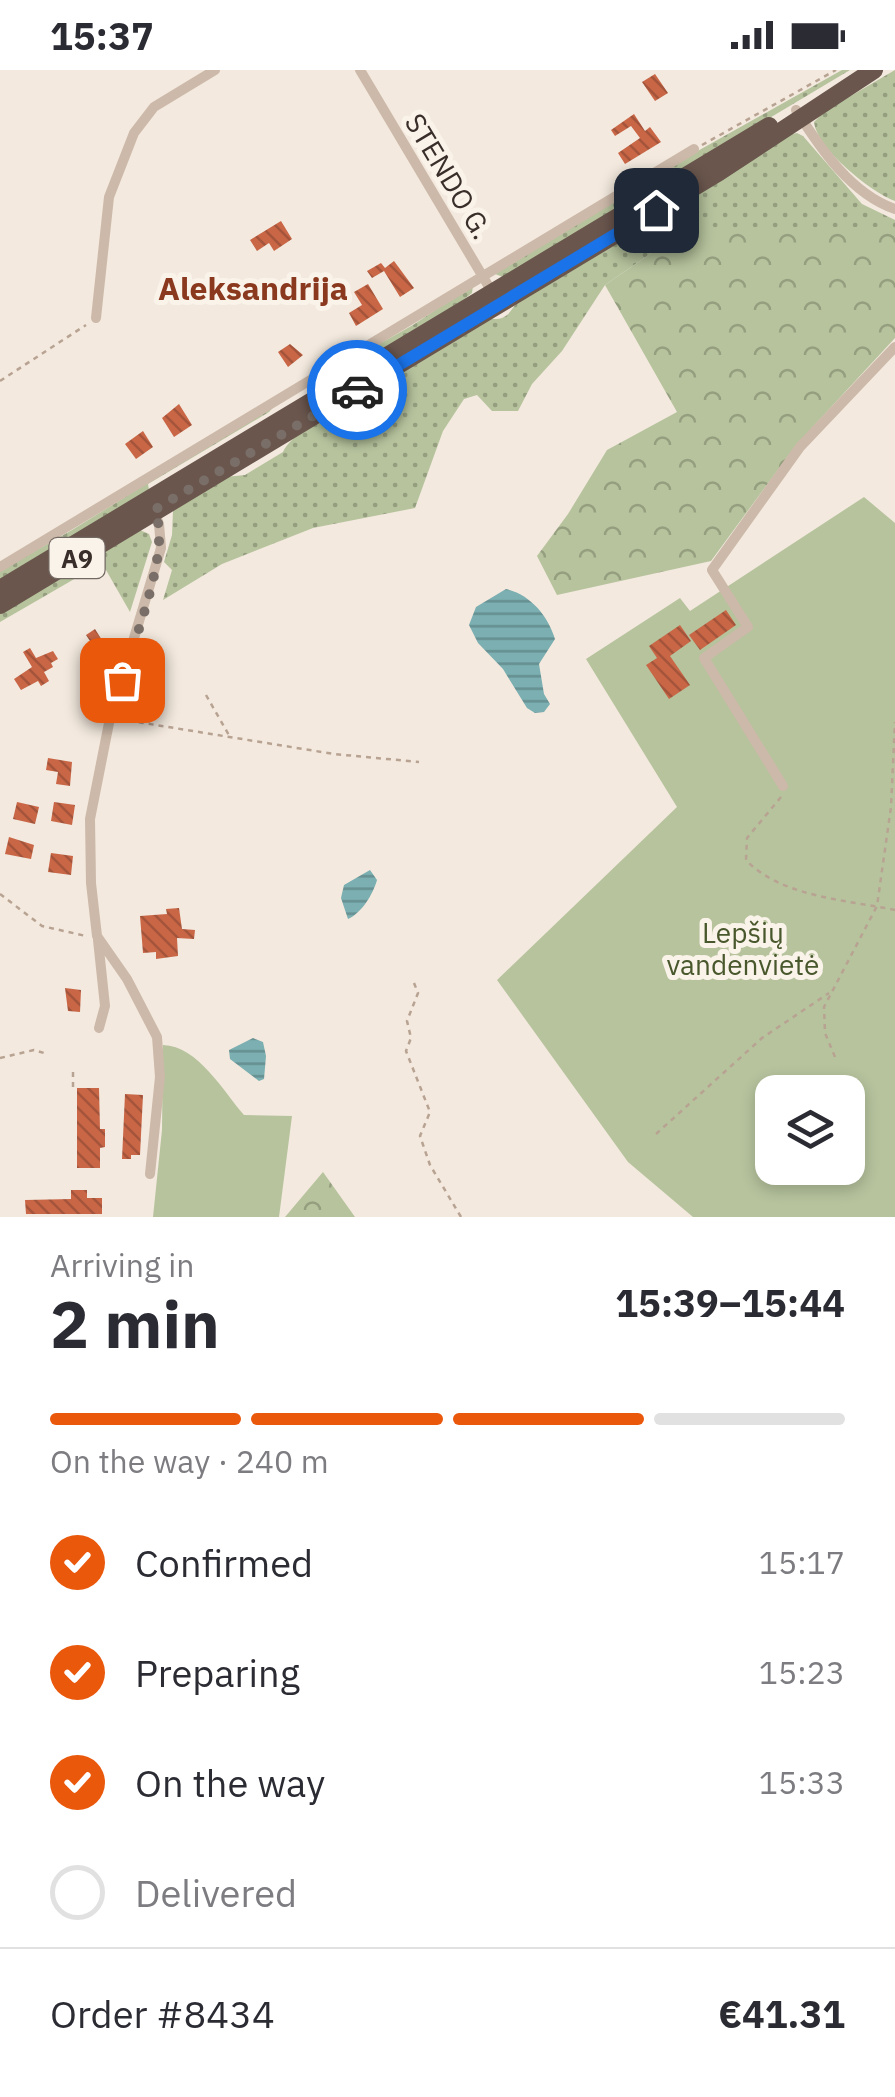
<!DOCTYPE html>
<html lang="en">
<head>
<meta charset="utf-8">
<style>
	:root { --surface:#fff; --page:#f7f7f7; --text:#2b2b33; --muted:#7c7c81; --line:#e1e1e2; --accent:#ea580c }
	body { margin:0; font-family:"IBM Plex Sans",sans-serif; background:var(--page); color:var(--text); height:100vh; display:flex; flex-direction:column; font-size:38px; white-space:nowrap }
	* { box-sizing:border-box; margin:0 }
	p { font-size:32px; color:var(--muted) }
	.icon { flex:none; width:55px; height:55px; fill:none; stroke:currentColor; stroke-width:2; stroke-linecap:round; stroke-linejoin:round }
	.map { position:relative; height:1147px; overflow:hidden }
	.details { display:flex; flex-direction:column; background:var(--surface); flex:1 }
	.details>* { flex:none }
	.controls { position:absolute; left:755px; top:1005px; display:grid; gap:20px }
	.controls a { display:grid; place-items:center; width:110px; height:110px; border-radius:20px; background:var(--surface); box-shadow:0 5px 15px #0003; font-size:50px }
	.pin { position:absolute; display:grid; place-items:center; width:85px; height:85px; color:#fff; margin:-42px; border-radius:20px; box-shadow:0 5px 15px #0006 }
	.courier { position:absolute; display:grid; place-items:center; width:100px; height:100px; margin:-50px; border:8px solid #1a73e8; border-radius:50%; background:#fff; color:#222; box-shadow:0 2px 12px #0007 }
	.summary em { font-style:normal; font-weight:700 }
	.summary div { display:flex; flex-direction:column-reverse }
	.summary { display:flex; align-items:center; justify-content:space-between; height:170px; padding:0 50px }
	h1 { font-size:65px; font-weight:700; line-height:75px }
	.bar { display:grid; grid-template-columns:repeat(4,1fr); gap:15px 10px; align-content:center; height:120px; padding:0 50px }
	.bar i { height:12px; border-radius:8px; background:var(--line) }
	.bar .on { background:var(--accent) }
	.bar p { grid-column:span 4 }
	.line { display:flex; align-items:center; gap:25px; padding:0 50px; border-top:2px solid var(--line) }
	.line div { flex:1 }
	ol { padding:0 50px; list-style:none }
	li { display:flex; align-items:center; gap:30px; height:110px }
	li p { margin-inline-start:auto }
	li .icon { padding:10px; border-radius:50%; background:var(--accent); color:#fff; stroke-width:4 }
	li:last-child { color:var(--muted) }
	li i { width:55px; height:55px; border:5px solid var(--line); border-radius:50% }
	.status { display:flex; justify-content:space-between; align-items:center; height:70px; padding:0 50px; background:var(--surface); direction:ltr }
	.status svg { height:28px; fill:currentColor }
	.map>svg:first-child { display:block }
	.grass { fill:url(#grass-dots) }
	.forest { fill:url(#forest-crowns) }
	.green { fill:#b6c39d; fill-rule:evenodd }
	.water { fill:url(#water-rules) }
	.building { fill:url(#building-back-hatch) }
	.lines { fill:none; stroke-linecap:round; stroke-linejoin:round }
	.path { stroke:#b8a393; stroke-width:2.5; stroke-dasharray:5 5; stroke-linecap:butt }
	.minor { stroke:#ccb9a9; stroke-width:10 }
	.trunk { stroke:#6a564d; stroke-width:18 }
	.done { stroke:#7a6f68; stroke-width:10; stroke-dasharray:0 18 }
	.route { stroke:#1a73e8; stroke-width:12 }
	.labels { text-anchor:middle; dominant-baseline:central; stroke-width:10; stroke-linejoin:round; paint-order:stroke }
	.shield { fill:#faf3ea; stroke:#736963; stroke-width:2.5 }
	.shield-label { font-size:25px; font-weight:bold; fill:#392e29 }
	.street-label { font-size:28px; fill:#392e29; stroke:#faf3ea }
	.park-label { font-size:28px; fill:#48582c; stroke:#faf3ea }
	.quarter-label { font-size:32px; font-weight:bold; fill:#8a391f; stroke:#faf3ea }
</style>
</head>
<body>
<div class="status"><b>15:37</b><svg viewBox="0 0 49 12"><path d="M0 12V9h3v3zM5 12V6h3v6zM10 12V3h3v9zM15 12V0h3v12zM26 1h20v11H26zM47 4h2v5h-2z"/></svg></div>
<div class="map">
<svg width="895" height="1147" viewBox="0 0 895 1147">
	<defs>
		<pattern id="grass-dots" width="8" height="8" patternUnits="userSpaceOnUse" patternTransform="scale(2.5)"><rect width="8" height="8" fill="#b6c39d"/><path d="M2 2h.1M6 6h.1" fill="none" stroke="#959f80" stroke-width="1.8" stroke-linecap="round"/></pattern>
		<pattern id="forest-crowns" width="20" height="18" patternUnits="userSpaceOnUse" patternTransform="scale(2.5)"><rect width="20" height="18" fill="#b6c39d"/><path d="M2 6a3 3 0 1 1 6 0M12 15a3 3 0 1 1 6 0" fill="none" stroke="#959f80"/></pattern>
		<pattern id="water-rules" width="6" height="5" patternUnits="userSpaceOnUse" patternTransform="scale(2.5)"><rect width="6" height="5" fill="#7bafb1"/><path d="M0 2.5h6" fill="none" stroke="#668f90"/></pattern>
		<pattern id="building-back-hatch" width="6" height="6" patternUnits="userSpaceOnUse" patternTransform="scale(2.5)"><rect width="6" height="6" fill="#c96646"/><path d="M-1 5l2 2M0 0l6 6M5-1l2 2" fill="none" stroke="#a4543a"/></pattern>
	</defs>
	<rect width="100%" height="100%" fill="#f3e9de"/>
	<path class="grass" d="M842,0H850L503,207L495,204L647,112H654L663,106L662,101Z
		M895,0V131C871,122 817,79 814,52L825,41Z
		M797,63L803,66L862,134L895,150V159L688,158L605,215L562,281L532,314L518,341H492L477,325L464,329L443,361L415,438L313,458L222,494L163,530L172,500L164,492L172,465L173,441L225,407L245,405L283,382C290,366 335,334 353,330C376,325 378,328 391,306L489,249C509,250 508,243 519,230L787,65Z
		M473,215L472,223L462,231L360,293L333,300L413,255Z
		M277,333L269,342L148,414L149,420L0,509V501L72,460Z
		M140,460L149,464L152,472L130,542L102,493L0,552V544Z"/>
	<path class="forest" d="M889,157L895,159V268L796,375L711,491L557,525L537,486L568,444L607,380L677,342L605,215L688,158Z
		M323,1102L355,1147H285Z"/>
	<path class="green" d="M864,427L895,453V1147H693L628,1092L497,910L677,737L586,589L680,528L690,541ZM772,1022H848V1098H772Z
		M163,975C198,976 223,1021 244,1045L292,1046L279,1147H153L162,1060Z"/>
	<path class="water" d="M506,519C531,525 548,546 555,569L539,594L544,624L550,634L544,642L535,643L527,638L503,599L478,573L469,555L476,537Z
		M370,800L377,810C373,824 362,843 348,849L341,828L344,815Z
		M253,968L263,972L266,986L264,1009L259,1011L230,989L229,980Z"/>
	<path class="building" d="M655,4L668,23L655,31L642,12Z
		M634,44L645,61L650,57L661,72L625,94L618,83L640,68L631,56L615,66L611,60Z
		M281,151L292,169L274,181L269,173L257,181L250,170Z
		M394,191L414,218L400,227L384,201L372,208L367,201L381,193L385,198Z
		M368,214L383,239L356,256L349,243L362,235L354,222Z
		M290,274L303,285L288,297L278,282Z
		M179,334L192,355L174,367L162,348Z
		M143,361L153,377L136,389L125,374Z
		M726,540L736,555L700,580L689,565Z
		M680,555L691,571L670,586L690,615L669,629L646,595L657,588L649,576Z
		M95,559L112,586L98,594L91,583L96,580L86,565Z
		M30,578L36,588L53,581L58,589L51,593L53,597L44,602L49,611L41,616L38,611L21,620L14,609L32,597L23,582Z
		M48,688L72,692L70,716L56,714L58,702L46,700Z
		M17,732L39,737L35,754L13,749Z
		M54,732L75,735L72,755L51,751Z
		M9,767L34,775L31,789L5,784Z
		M51,783L73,786L71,805L48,802Z
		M179,838L182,859L195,860L194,869L177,868L178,886L156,889V882L143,883L140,846L167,844L166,839Z
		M65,918L81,920L80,942L68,941Z
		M77,1018H99L100,1059H105V1077L100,1078V1098H77Z
		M125,1024L143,1025L140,1085H131V1089H122Z
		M71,1120H87V1128H102V1144H26L25,1130L71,1129Z"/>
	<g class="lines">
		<path class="path" d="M702,75L836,0
			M0,311L86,255
			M206,625L230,667
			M119,649L334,684L419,692
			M781,727L747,768L746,790C781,827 847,830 895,840
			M0,824L42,856L86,866
			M414,913L418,923L407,951L411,968L406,981L430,1042L420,1066L430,1095L461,1147
			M835,987L825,963L824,937L877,836L891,737L895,652
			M0,988L34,980L44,983
			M73,1017V1000
			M656,1064L762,968L829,923"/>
		<path class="minor" d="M360,0L495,227
			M796,40C820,78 851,124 895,139
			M96,248L109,127L134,63L154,37L215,0
			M0,497L694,79
			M783,716L704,588L748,557L712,500L800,377L895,277
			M98,870L105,936L99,958
			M150,1104L160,1007L157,967L127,909L97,866L91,813L90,749L110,648L161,478L159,454L153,439"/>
		<path class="trunk" d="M0,519L769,56
			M0,535L719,102L874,0"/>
	</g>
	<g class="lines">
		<path class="done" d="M122,610C134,570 173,476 154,440L357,320"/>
		<path class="route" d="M357,320L656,140"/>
	</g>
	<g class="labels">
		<rect class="shield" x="49.5" y="468" width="55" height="40" rx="8"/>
		<g class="shield-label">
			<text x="77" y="488">A9</text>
		</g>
		<g class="street-label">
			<text transform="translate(449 106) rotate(59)">STENDO G.</text>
		</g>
		<g class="park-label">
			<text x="743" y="862">Lepšių<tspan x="743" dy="32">vandenvietė</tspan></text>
		</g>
		<g class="quarter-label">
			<text x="253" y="218">Aleksandrija</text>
		</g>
	</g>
</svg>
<div class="controls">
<a><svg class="icon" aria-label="layers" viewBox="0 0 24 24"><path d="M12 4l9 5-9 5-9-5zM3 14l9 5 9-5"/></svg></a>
</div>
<div class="pin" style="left:122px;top:610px;background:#ea580c"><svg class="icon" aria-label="bag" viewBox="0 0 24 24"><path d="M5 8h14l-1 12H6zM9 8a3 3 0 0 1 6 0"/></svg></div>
<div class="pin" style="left:656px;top:140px;background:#1f2937"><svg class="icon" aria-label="home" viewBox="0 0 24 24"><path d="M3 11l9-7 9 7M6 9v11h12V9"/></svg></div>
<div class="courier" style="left:357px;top:320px"><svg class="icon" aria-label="car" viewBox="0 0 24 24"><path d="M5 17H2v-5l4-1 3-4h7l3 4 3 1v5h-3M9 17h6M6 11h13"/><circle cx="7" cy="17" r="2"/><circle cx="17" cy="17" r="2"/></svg></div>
</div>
<section class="details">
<div class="summary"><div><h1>2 min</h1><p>Arriving in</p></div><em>15:39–15:44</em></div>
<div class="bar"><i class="on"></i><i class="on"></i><i class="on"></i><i></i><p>On the way · 240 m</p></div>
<ol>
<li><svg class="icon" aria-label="check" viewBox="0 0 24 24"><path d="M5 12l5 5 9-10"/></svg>Confirmed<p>15:17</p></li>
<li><svg class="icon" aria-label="check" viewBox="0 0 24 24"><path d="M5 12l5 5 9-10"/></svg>Preparing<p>15:23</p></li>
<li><svg class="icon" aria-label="check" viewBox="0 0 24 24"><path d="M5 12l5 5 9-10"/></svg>On the way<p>15:33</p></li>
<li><i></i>Delivered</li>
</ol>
<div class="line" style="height:130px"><div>Order #8434</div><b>€41.31</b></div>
</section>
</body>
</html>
